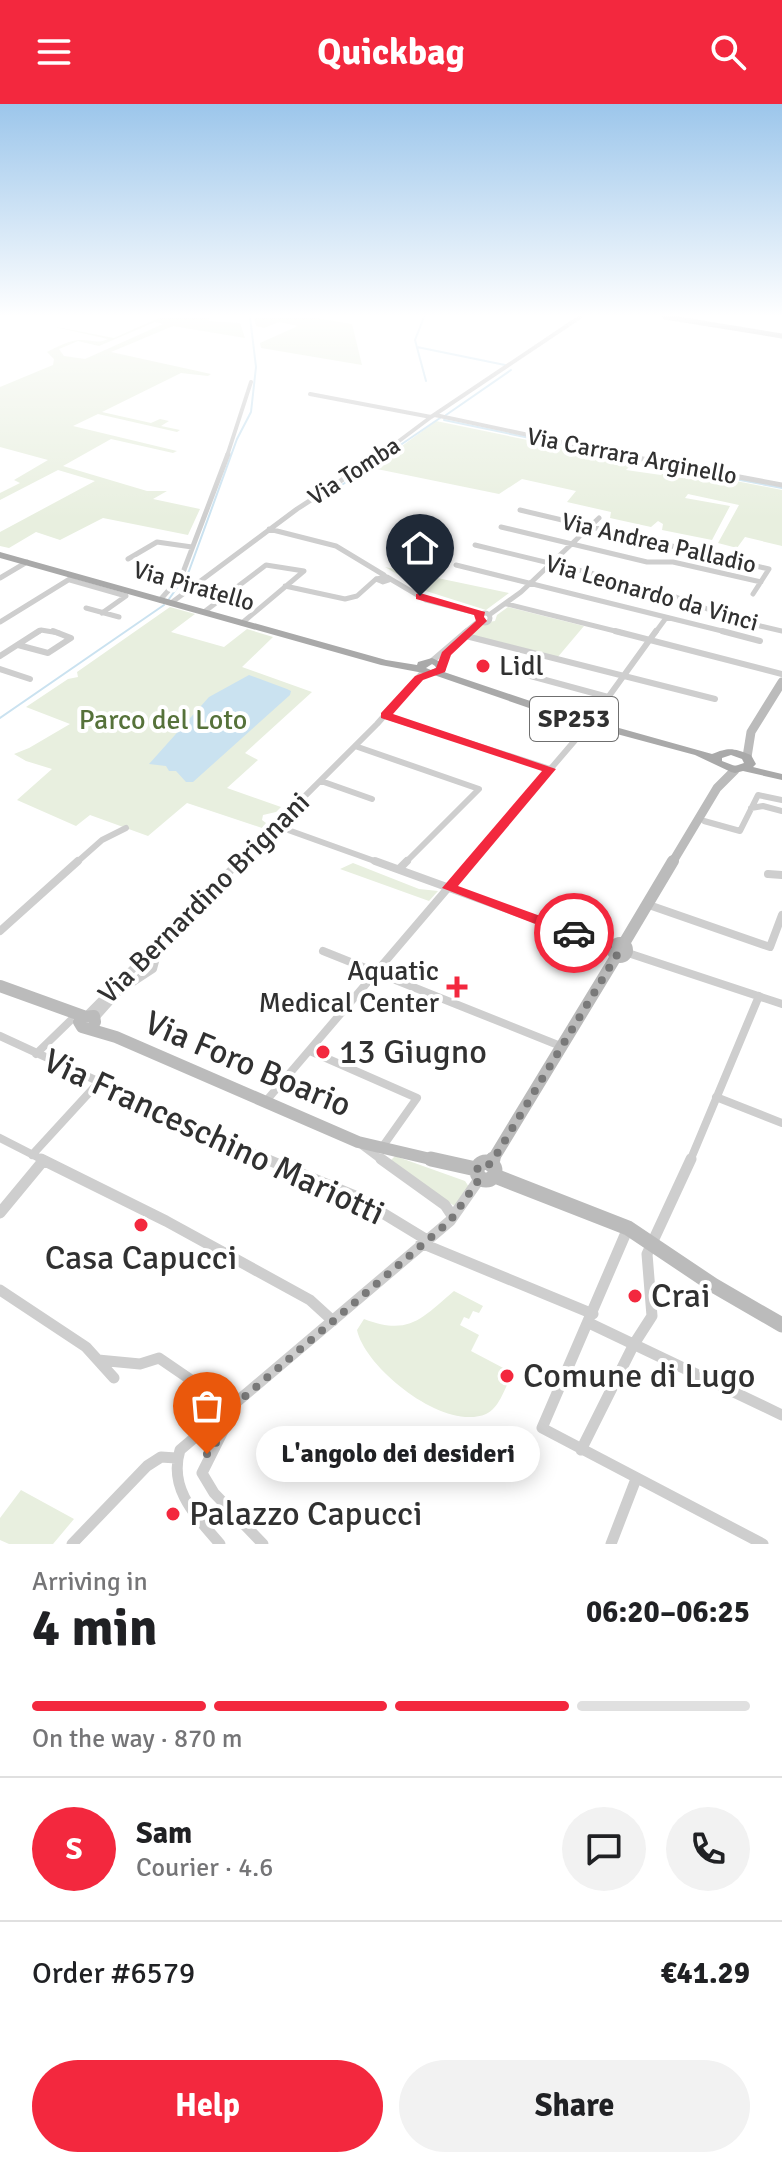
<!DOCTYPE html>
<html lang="en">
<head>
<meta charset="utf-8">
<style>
	:root { --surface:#fff; --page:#f2f2f2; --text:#202124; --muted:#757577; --line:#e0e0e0; --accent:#f3283e }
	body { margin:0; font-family:Signika,sans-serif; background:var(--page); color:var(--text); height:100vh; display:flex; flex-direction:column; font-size:30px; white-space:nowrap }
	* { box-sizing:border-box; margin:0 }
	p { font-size:26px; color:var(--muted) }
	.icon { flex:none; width:44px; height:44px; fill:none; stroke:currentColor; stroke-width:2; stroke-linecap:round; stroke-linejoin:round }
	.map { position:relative; height:1440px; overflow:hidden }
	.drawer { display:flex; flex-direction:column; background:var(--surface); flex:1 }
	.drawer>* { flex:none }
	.pin { position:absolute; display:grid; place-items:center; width:68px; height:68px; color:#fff; margin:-82px -34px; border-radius:50% 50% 50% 0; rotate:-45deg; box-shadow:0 0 8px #0007 }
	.pin .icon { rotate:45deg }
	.courier { position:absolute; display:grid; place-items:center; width:80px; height:80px; margin:-40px; border:6px solid #f3283e; border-radius:50%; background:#fff; color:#222; box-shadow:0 2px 10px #0007 }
	.bubble { position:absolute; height:56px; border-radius:28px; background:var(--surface); box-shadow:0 4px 20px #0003; font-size:26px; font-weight:800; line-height:56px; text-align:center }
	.head em { font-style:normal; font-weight:800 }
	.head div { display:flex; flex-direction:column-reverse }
	.head { display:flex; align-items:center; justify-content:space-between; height:136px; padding:0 32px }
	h1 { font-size:52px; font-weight:800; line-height:60px }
	.bar { display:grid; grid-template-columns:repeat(4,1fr); gap:12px 8px; align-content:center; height:96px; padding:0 32px }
	.bar i { height:10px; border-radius:6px; background:var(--line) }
	.bar .on { background:var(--accent) }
	.bar p { grid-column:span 4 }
	.line { display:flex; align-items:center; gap:20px; padding:0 32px; border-top:2px solid var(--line) }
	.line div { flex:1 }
	.round { display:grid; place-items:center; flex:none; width:84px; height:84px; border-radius:42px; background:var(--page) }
	.primary-button { display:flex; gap:16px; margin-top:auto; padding:16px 32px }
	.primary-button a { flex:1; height:92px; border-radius:48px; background:var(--accent); color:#fff; font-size:32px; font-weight:800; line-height:92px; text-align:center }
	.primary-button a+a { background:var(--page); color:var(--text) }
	header { display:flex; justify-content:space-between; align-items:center; height:104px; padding:0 32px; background:var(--accent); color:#fff; font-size:36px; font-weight:800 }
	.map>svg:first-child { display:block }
	.green { fill:#e8efdf; fill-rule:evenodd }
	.water { fill:#cae2f0 }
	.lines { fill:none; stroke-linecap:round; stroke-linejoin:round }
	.stream { stroke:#cae2f0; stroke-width:2 }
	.street-far4 { stroke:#cecece; stroke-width:4 }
	.street-far3 { stroke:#cecece; stroke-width:5 }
	.street-far2 { stroke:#cecece; stroke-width:6 }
	.street-far1 { stroke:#cecece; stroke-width:8 }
	.street { stroke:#cecece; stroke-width:11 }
	.secondary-far3 { stroke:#bbb; stroke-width:5 }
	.secondary-far2 { stroke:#bbb; stroke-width:9 }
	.secondary-far1 { stroke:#bbb; stroke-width:12 }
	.secondary { stroke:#bbb; stroke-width:15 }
	.primary { fill:#a9a9a9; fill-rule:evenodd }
	.route { fill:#f3283e }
	.done { stroke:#797979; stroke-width:8; stroke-dasharray:0 14.4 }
	.poi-dot { fill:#f3283e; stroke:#fff; stroke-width:3 }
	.labels { text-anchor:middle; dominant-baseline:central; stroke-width:8; stroke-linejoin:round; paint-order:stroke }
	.far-street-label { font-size:24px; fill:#313131; stroke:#fff }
	.shield { fill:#fff; stroke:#6f6f6f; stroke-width:2 }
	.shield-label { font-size:26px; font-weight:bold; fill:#313131 }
	.poi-label { font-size:28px; fill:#313131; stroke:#fff; text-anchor:start }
	.park-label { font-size:28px; fill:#56723a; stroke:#fff }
	.street-label { font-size:28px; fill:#313131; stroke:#fff }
	.near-poi-label { font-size:34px; fill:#313131; stroke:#fff; text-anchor:start }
	.near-street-label { font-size:34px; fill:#313131; stroke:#fff }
</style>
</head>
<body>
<header><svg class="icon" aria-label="menu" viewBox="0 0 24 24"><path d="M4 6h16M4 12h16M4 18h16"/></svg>Quickbag<svg class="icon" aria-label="search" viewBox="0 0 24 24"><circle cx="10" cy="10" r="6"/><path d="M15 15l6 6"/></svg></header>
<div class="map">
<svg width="782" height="1440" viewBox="0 0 782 1440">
	<rect width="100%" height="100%" fill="#fff"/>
	<path class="green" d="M161,213H210L209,217L240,219L245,234L173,222L111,248L211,270L208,272L181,269L102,308L151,319L160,315L169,317L161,322L180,326L177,328L98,310L73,322L177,347L173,349L111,335L63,362L147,387H167L153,395L200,405L188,431L103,414L60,436L36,428L9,444L0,442V428L95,377L58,366L0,396V389L20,379L14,376L48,356L0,343V283L53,261L54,255L47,248C57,243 69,236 81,236C92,236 98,240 108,235L51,222L114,234ZM155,218L163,220L85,255L64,252L59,245L78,237L99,242Z
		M254,213H310L352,220L362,261L261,244L260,239L298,222L279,218L264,224L256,222Z
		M436,317L634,358L626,366L661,371L669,364L782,386V442L745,433L737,444L718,439L739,401L688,390L685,394L730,402L712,436L662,426L663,420L658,417L651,423L610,414L611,408L567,398L576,387L522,375L499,390L372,364Z
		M385,463L509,489L486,506L426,487Z
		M170,503L195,510L171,528L224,543L247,525L273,533L242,563L312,588L245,649L258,656L227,684L281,703L276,708L263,711L262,716L266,719L262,724L187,699L148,732L90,711L76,722L17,696L52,665L26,657L14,650L29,644L70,620L26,603L68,575L78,573L77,568Z
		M508,503L584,522L557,554L470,531L483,519L495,517L497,511Z
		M353,759L419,785L438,787L429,797L340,765Z
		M395,1052L465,1077L469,1083L456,1103L389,1058Z
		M454,1187L483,1202L479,1209L473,1207L469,1215L464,1213L460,1221L479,1231L471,1247L509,1267L510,1275C504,1286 499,1304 486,1310C444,1328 365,1264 357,1226L364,1215C409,1232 421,1215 454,1187Z
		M21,1386L74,1415L53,1440H9L0,1436V1414Z"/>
	<path class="water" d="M249,571L287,585L291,587L290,591L193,678H186L176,667H169L166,662L149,660L209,593Z"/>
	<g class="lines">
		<path class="stream" d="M424,213L415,236L426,277
			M417,243L505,261
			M446,311L511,266
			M444,316L616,352
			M661,361L782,384
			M330,389L440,314
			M324,394L325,391
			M169,495L189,467L237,335L251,308L256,263L250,213
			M0,614L164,501"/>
		<path class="street-far4" d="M310,290L431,313
			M435,311L627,352
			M227,352L251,278
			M379,352L431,313L580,213"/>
		<path class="street-far3" d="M616,350L782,381
			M520,406L769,465L753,490
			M501,423L647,458H673L761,478
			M269,425L336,442L384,471
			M475,441L652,484L739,517L782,527
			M128,455L157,438L192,443
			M456,461L730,529
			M0,474L27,458
			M70,476L126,492L102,509
			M389,476L383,478L376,475L387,473L426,496L481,510
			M285,482L345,495L357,492L376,475
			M160,496L182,471L228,350
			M171,499L297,405L382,350
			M507,500L623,529
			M86,504L119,513
			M204,508L266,461L304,467L242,519
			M480 514a5 5 0 1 1 10 0a5 5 0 1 1-10 0Z
			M489,511L521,488L599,414
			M0,518L73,473
			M36,529L41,526L59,529
			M464,529L480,516
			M655,529L666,514"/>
		<path class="street-far2" d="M615,527L782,570
			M722,527L760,537
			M466,532L715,595
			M18,541L48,549L71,534L53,527
			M0,552L39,527
			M432,557L467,527
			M0,565L30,575
			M527,571L608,593
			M385,612L550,665
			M591,617L656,527
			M355,642L479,685L405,759
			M321,677L372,695
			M751,704L763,702L782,707
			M704,717L740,727L758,691L782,696
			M277,722L380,759
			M76,759L102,736L126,724
			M238,759L377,620L424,567
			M470,759L589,620"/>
		<path class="street-far1" d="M375,757L612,843
			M399,765L407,757
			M768,770L782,771
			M646,800L770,843L782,811
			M0,827L78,757
			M323,847L563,943
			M628,849L782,900
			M87,911L240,757
			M95,914L118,888L153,865L159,842
			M0,932L271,1057
			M310,947L417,994L383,1042
			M36,950L70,917
			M716,993L782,1019
			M266,997L471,757
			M0,1034L45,1057
			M363,1042L383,1057
			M32,1051L99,978
			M690,1057L759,892"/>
		<path class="street" d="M41,1055L166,1117L310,1196L333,1217
			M266,1055L353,1091L427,1136
			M381,1055L445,1101L453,1113
			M0,1109L43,1057
			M628,1124L542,1324L763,1440
			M421,1139L593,1210
			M0,1186L86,1243L114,1274
			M589,1219L782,1311
			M98,1256L140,1260L159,1254L232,1304
			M228,1307L225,1323L202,1369L214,1389L263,1440
			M581,1346L634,1240L652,1212L647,1150L691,1055
			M72,1440L147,1362L161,1353L176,1354
			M220,1440C196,1412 168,1385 180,1346L450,1117L480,1074
			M611,1440L636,1375"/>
		<path class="secondary-far3" d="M665,213L782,232"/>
		<path class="secondary-far2" d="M747,653L751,628L782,578
			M672,759L717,684L735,666"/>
		<path class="secondary-far1" d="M613 846a7 7 0 1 1 14 0a7 7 0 1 1-14 0Z
			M623,841L673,757
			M0,882L83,912
			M95,918L94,912L82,913L79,918L82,923L116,933L358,1038L439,1057
			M492,1057L617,851"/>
		<path class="secondary" d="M431,1055L476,1065
			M477 1067a9 9 0 1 1 18 0a9 9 0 1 1-18 0Z
			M490,1060L493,1055
			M495,1072L628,1124L713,1181L782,1221"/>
		<path class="primary" d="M0,448L386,556L417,561L418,558L432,554L445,560L446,566L444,568L569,610L712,650C729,643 733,644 751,651L756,660L753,663L782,670V676L743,667L735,669L731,668L695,651L561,615L434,571L381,561L0,454ZM432,560L435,562L436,564L431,566L426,564ZM731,651L742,655L744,659L735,662L722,657V654Z"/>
	</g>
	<linearGradient id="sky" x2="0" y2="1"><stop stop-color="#9cc6eb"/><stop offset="0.51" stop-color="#fff"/><stop offset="1" stop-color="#fff" stop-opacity="0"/></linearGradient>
	<rect width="782" height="415" fill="url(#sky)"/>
	<path class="route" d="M420,489L485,508L484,513L487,517L451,551L445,568L423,576L393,610L556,665L458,782L579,826V833H569L442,784L542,667L381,614V609L415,572L436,564L442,548L476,517L474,511L416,495V490Z"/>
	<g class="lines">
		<path class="done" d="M207,1350C217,1337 229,1325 228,1307L450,1117L480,1074L477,1063L490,1060L495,1053L617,851L612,843L574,829"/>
	</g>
	<g class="poi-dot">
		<circle cx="483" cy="562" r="8"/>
		<path d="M453 871h8v8h8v8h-8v8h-8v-8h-8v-8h8z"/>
		<circle cx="323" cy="948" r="8"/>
		<circle cx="141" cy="1121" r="8"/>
		<circle cx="635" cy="1192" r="8"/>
		<circle cx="507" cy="1272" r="8"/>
		<circle cx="173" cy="1410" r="8"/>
	</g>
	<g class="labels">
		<g class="far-street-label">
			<text transform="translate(632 352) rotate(11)">Via Carrara Arginello</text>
			<text transform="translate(354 367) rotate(-33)">Via Tomba</text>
			<text transform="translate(659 439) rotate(13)">Via Andrea Palladio</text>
			<text transform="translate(194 482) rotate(16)">Via Piratello</text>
			<text transform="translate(652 489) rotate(16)">Via Leonardo da Vinci</text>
		</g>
		<rect class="shield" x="530" y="593" width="88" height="44" rx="6"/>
		<g class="shield-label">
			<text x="574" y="615">SP253</text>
		</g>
		<g class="poi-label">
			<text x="499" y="562">Lidl</text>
			<text x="439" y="867" text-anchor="end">Aquatic<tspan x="439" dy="32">Medical Center</tspan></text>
		</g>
		<g class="park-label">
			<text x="163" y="616">Parco del Loto</text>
		</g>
		<g class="street-label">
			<text transform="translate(204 794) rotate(-45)">Via Bernardino Brignani</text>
		</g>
		<g class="near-poi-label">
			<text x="339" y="948">13 Giugno</text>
			<text x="141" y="1154" text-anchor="middle">Casa Capucci</text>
			<text x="651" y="1192">Crai</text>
			<text x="523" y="1272">Comune di Lugo</text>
			<text x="189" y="1410">Palazzo Capucci</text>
		</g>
		<g class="near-street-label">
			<text transform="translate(248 960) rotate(23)">Via Foro Boario</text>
			<text transform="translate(214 1033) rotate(25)">Via Franceschino Mariotti</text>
		</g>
	</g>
</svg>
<div class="pin" style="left:207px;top:1350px;background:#ea580c"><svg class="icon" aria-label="bag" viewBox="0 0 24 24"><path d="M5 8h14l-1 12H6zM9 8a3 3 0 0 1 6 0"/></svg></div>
<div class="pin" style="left:420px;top:492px;background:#1f2937"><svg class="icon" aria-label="home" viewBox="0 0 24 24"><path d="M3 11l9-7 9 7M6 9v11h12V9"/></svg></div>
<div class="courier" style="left:574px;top:829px"><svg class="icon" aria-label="car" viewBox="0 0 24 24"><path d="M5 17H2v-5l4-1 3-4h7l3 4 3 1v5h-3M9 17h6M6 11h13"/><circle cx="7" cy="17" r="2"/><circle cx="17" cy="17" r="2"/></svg></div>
<div class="bubble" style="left:256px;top:1322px;width:284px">L'angolo dei desideri</div>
</div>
<section class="drawer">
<div class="head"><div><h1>4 min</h1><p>Arriving in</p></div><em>06:20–06:25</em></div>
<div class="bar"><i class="on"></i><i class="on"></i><i class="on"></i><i></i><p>On the way · 870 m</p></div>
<div class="line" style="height:144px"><b class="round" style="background:var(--accent);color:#fff">S</b><div><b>Sam</b><p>Courier · 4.6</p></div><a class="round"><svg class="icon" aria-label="chat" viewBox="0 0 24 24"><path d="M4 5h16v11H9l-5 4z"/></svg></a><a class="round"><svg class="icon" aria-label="phone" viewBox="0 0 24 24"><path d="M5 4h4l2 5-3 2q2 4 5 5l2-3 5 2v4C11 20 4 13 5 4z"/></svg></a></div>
<div class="line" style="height:104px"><div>Order #6579</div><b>€41.29</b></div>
<div class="primary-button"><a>Help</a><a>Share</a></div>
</section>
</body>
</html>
